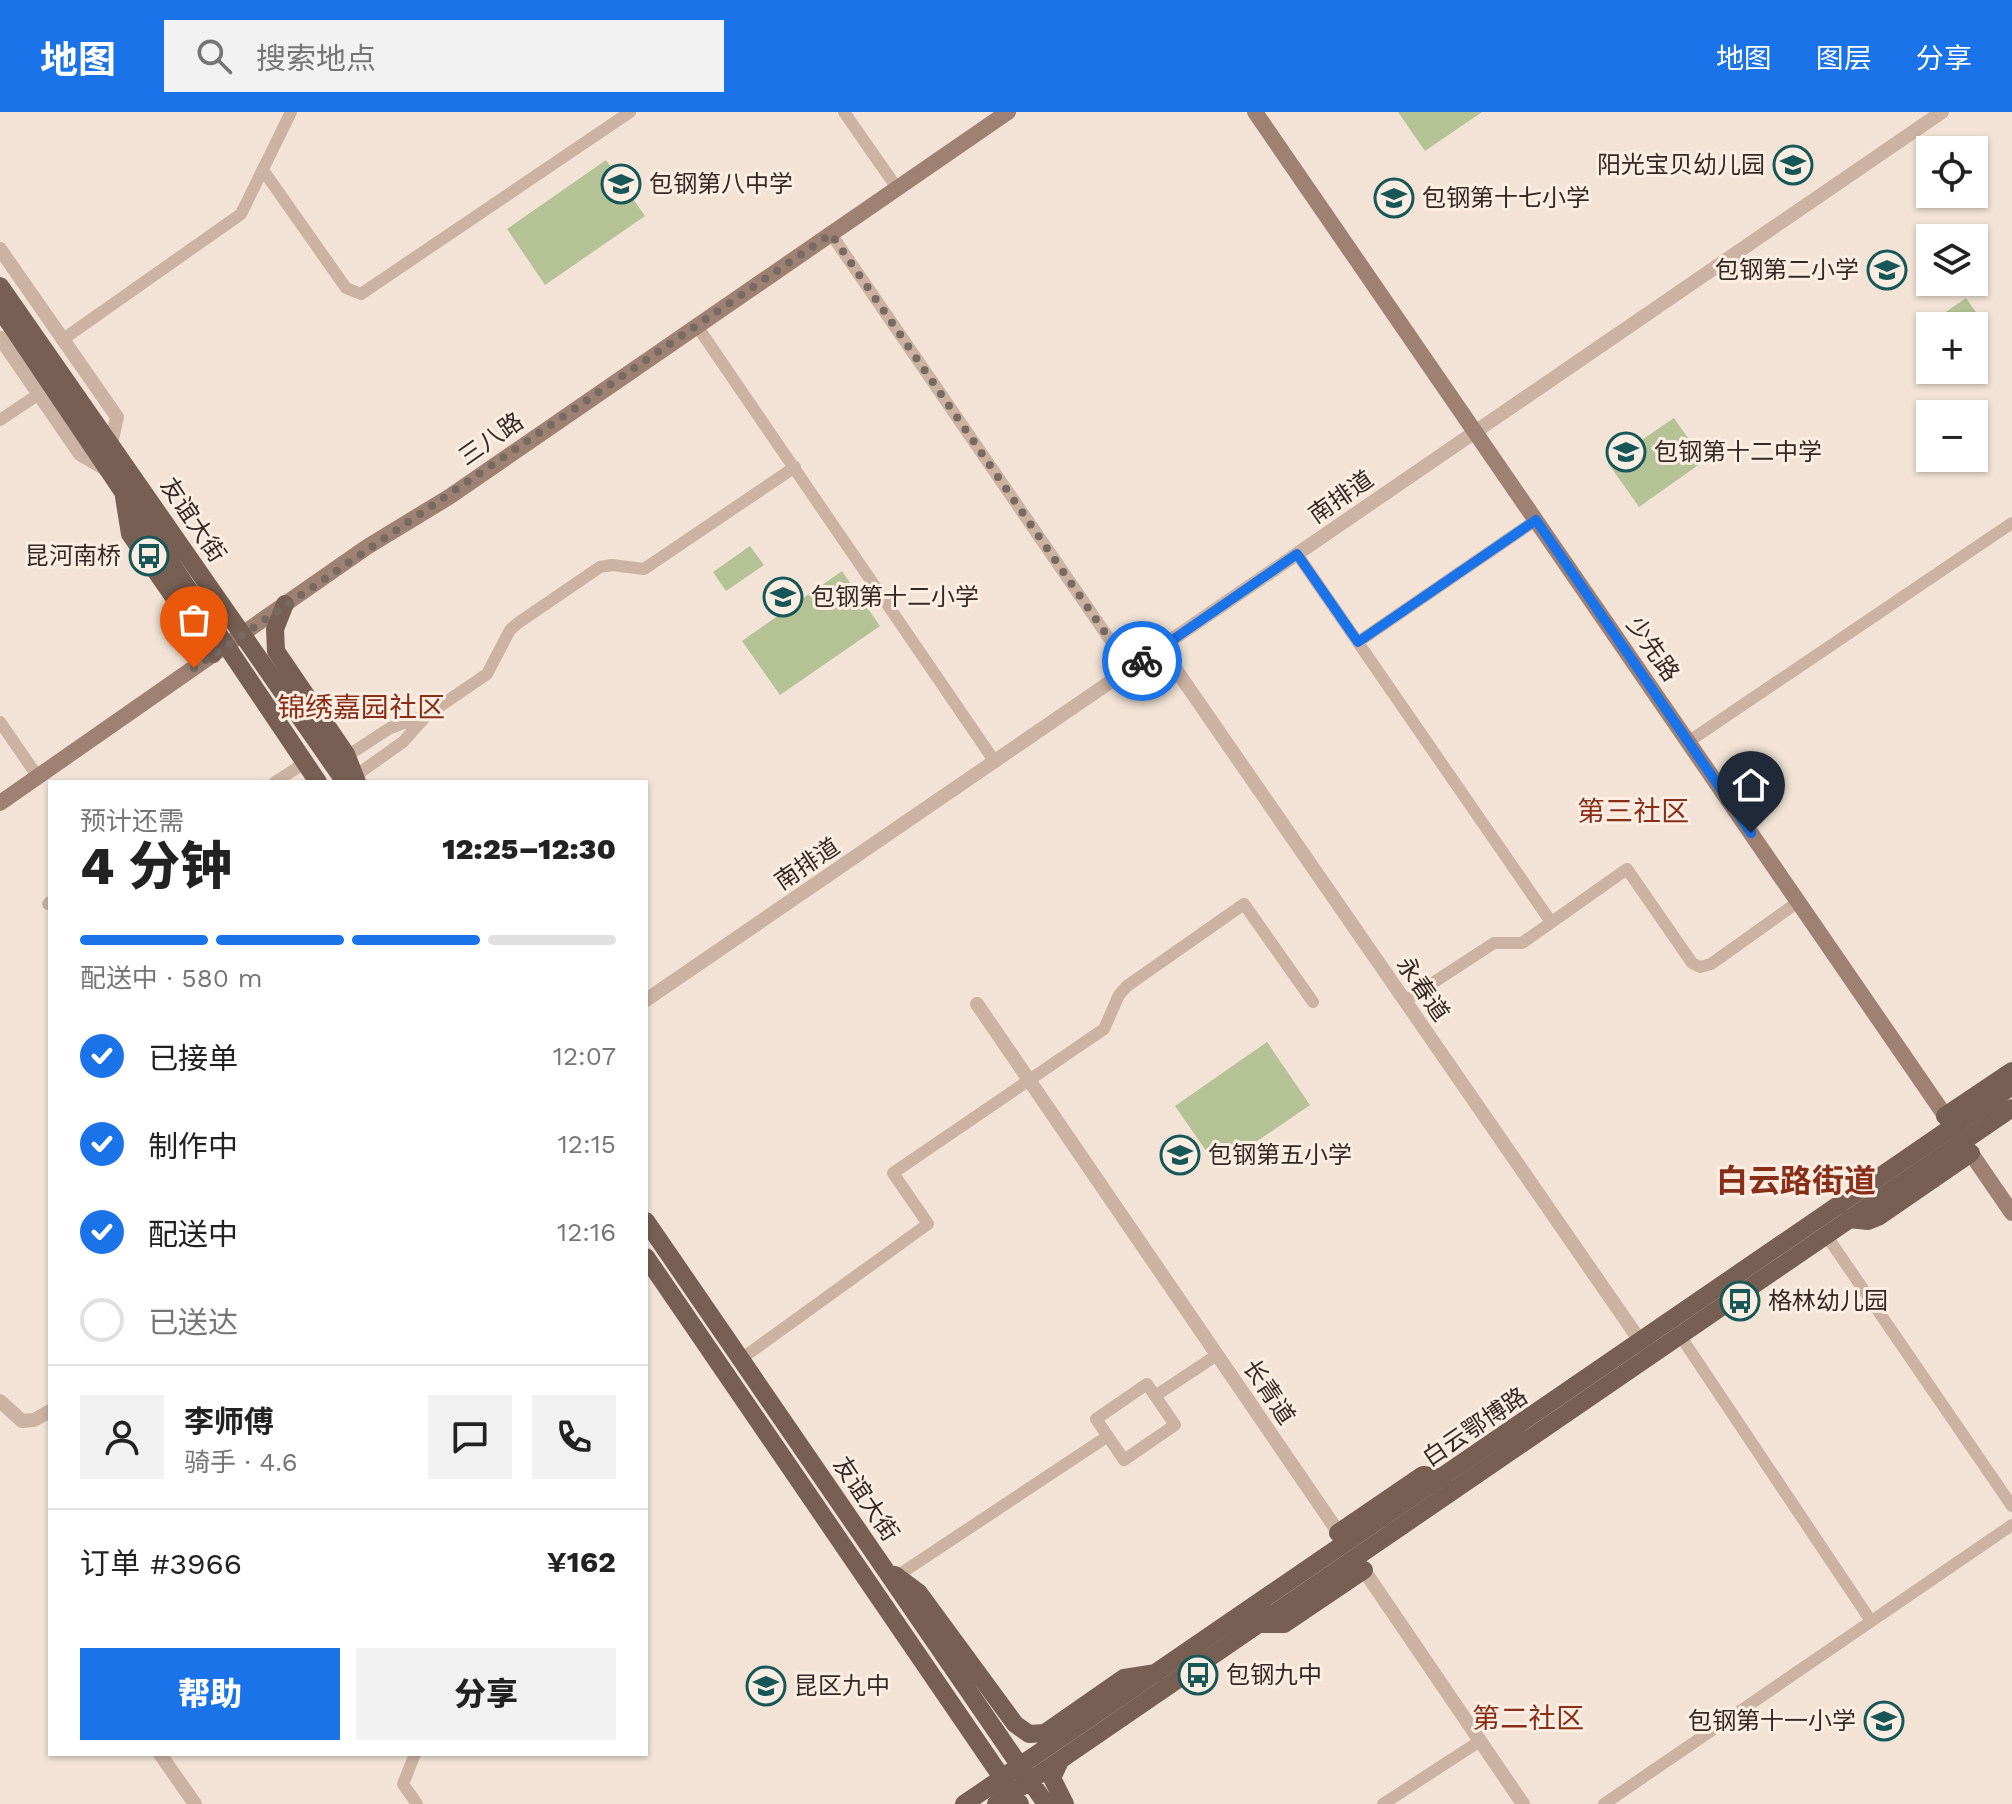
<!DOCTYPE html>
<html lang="zh">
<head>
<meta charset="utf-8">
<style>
	:root { --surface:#fff; --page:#f2f2f2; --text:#222; --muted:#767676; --line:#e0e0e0; --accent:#1a73e8 }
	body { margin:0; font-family:"Work Sans","Noto Sans SC",sans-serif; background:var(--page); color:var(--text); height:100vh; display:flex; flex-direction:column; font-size:30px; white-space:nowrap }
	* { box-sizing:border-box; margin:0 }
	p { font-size:26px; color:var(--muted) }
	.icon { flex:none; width:44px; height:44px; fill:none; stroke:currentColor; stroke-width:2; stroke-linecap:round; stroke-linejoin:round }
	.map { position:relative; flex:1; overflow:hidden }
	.details { position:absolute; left:48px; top:668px; width:600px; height:976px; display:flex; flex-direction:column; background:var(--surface); border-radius:0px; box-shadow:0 2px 6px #0004 }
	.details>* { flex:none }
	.tools { position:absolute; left:1916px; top:24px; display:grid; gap:16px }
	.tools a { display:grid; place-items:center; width:72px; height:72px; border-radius:0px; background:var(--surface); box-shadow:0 2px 6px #0004; font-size:40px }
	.pin { position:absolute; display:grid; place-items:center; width:68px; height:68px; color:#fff; margin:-82px -34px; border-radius:50% 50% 50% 0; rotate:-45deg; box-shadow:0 0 8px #0007 }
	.pin .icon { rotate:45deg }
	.courier { position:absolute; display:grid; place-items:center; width:80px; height:80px; margin:-40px; border:6px solid #1a73e8; border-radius:50%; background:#fff; color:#222; box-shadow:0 2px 10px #0007 }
	.headline em { font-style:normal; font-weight:800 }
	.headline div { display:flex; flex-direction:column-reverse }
	.headline { display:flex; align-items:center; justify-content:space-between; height:136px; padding:0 32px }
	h1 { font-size:52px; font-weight:800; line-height:60px }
	.bar { display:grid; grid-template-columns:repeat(4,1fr); gap:12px 8px; align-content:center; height:96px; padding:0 32px }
	.bar i { height:10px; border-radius:6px; background:var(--line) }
	.bar .selected { background:var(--accent) }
	.bar p { grid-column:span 4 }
	.line { display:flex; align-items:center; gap:20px; padding:0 32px; border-top:2px solid var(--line) }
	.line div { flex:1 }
	.round { display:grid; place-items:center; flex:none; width:84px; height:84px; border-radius:0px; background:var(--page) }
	ol { padding:0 32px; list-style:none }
	li { display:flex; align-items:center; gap:24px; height:88px }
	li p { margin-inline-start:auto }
	li .icon { padding:8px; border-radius:50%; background:var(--accent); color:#fff; stroke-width:4 }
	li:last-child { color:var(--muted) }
	li i { width:44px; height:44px; border:4px solid var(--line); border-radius:50% }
	.primary-button { display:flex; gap:16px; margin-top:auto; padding:16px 32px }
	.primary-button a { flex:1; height:92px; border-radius:0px; background:var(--accent); color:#fff; font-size:32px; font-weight:800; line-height:92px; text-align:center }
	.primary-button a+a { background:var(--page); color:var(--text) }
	header { display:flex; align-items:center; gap:48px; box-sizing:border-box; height:112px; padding:0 40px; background:var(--accent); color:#fff }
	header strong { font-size:38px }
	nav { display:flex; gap:44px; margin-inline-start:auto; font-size:28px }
	.search { width:560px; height:72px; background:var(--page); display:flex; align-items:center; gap:20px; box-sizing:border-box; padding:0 28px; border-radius:0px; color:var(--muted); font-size:30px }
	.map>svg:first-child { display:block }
	.green { fill:#b5c296 }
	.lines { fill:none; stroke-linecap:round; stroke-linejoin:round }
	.minor { stroke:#cbb2a2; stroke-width:12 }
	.tertiary { stroke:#cbb2a2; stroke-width:14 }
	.secondary { stroke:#9e8173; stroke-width:16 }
	.primary { stroke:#785f54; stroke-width:18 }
	.done { stroke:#776a63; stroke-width:8; stroke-dasharray:0 14.4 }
	.route { stroke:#1a73e8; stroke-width:10 }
	.labels { text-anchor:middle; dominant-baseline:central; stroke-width:6; stroke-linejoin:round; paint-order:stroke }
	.poi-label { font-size:24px; fill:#352925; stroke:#faeee2; text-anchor:start }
	.street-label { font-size:24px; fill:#352925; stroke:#faeee2 }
	.quarter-label { font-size:28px; fill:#882e19; stroke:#faeee2 }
	.district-label { font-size:32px; font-weight:bold; fill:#882e19; stroke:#faeee2 }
</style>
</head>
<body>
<header>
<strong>地图</strong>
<div class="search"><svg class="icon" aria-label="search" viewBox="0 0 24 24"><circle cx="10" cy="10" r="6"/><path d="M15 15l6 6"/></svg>搜索地点</div>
<nav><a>地图</a><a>图层</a><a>分享</a></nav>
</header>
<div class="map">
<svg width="2012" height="1692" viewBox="0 0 2012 1692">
	<rect width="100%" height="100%" fill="#f2e3d6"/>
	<path class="green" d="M1398,0H1482L1425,39Z
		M606,48L645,104L545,173L507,117Z
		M1966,186L1988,217L1974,227V214H1930V229L1921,217Z
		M1674,306L1704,349L1639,395L1608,351Z
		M750,434L764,453L726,479L713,460Z
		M842,459L880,514L780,583L742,529Z
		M1267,930L1310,993L1218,1056L1175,994Z"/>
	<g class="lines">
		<path class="minor" d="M844,0L897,76
			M263,58L346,176L361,182L630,0
			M831,122L1130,557
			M697,214L995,650
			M62,228L241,102L291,0
			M0,308L39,282
			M1297,442L1551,810
			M1358,530L1536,408
			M0,610L38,665
			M1688,630L2012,411
			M347,644L390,616L424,604
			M355,664L403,630L427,603L487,562L510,518L518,511L600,455L612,453L644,457L795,355
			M275,670L305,651
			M48,792L50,790
			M1405,889L1494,831H1522L1627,757L1692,851L1700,855L1711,852L1798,790
			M1826,1123L2012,1394
			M1679,1222L1871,1509
			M741,1247L928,1112L893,1061L1104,917L1119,883L1127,874L1244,792L1313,890
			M1147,1272L1175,1313L1124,1348L1096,1307Z
			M1155,1284L1217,1243
			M897,1464L1108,1324
			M415,1642L403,1672L417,1692
			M1383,1692L1480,1629
			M1604,1692L2012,1413"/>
		<path class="tertiary" d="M0,137L117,305L111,331
			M0,226L80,342L107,358
			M1161,536L1645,1236
			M646,888L1942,0
			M977,892L1343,1427
			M0,1289L22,1309L34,1308L50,1299
			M1359,1451L1523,1692
			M160,1642L195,1692"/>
		<path class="secondary" d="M1255,0L2012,1101
			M0,691L367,435L449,385L1008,0"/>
		<path class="primary" d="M0,174L345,670
			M0,197L318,670
			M124,385L130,422L213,542
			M285,492L275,517L276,539L346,642L357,670
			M1945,1004L2012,959
			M1849,1107L1868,1109L1878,1105L1971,1041
			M646,1109L1046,1692
			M646,1145L1020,1692
			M1338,1421L1423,1363L1443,1366
			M895,1463L919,1481L1015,1612L1029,1622L1045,1621L1124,1566L1156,1561
			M1259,1512H1284L1364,1458
			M1060,1649L1052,1666L1065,1692
			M964,1692L2012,974
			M996,1692L2012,996"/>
	</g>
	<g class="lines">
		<path class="done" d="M194,556L831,122L1130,557L1142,549"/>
		<path class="route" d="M1142,549L1297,442L1358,530L1536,408L1751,721"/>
	</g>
	<defs>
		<symbol id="school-ring" viewBox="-11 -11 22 22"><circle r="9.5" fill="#faeee2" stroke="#185758" stroke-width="1.5"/><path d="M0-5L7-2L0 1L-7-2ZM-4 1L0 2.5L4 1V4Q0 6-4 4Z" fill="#185758"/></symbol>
		<symbol id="bus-ring" viewBox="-11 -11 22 22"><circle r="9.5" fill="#faeee2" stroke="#185758" stroke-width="1.5"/><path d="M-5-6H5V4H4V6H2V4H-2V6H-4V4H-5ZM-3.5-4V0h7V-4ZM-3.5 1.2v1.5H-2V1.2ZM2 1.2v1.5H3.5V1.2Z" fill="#185758"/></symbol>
	</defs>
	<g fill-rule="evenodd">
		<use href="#school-ring" x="1771" y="31" width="44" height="44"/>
		<use href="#school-ring" x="599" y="50" width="44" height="44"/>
		<use href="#school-ring" x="1372" y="64" width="44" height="44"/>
		<use href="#school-ring" x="1865" y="136" width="44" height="44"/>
		<use href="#school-ring" x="1604" y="318" width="44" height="44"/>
		<use href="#bus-ring" x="127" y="422" width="44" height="44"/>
		<use href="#school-ring" x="761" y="463" width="44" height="44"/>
		<use href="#school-ring" x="1158" y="1021" width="44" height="44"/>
		<use href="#bus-ring" x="1718" y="1167" width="44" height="44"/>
		<use href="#bus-ring" x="1176" y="1541" width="44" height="44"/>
		<use href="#school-ring" x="744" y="1552" width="44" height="44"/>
		<use href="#school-ring" x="1862" y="1587" width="44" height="44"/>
	</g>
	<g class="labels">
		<g class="poi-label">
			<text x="1765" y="53" text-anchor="end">阳光宝贝幼儿园</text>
			<text x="649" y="72">包钢第八中学</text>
			<text x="1422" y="86">包钢第十七小学</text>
			<text x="1859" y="158" text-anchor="end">包钢第二小学</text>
			<text x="1654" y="340">包钢第十二中学</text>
			<text x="121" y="444" text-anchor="end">昆河南桥</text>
			<text x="811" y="485">包钢第十二小学</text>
			<text x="1208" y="1043">包钢第五小学</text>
			<text x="1768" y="1189">格林幼儿园</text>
			<text x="1226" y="1563">包钢九中</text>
			<text x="794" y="1574">昆区九中</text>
			<text x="1856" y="1609" text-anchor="end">包钢第十一小学</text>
		</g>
		<g class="street-label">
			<text transform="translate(491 327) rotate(-35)">三八路</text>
			<text transform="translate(1341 385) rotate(-35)">南排道</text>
			<text transform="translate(193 408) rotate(56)">友谊大街</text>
			<text transform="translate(1653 537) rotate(55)">少先路</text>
			<text transform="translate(807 752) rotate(-34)">南排道</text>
			<text transform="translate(1423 877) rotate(55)">永春道</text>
			<text transform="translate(1269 1280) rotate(56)">长青道</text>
			<text transform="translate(1475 1315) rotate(-34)">白云鄂博路</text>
			<text transform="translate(866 1387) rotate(56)">友谊大街</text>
		</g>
		<g class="quarter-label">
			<text x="361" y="595">锦绣嘉园社区</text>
			<text x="1633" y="699">第三社区</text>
			<text x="1528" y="1606">第二社区</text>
		</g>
		<g class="district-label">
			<text x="1796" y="1069">白云路街道</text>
		</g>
	</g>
</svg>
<div class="tools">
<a><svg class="icon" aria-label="locate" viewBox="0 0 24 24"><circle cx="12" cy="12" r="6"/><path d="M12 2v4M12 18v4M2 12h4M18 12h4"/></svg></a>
<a><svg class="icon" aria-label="layers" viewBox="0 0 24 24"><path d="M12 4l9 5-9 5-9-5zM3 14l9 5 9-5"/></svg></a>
<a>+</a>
<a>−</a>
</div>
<div class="pin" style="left:194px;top:556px;background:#ea580c"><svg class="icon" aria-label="bag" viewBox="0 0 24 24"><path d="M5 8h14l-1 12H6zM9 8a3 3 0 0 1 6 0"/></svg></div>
<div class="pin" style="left:1751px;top:721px;background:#1f2937"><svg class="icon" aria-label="home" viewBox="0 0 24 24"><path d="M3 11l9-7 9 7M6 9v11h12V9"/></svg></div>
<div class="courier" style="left:1142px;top:549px"><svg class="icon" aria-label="bike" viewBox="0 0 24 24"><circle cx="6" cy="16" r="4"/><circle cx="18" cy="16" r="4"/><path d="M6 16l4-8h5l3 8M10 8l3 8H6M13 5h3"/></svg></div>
<section class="details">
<div class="headline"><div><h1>4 分钟</h1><p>预计还需</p></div><em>12:25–12:30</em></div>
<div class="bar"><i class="selected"></i><i class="selected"></i><i class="selected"></i><i></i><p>配送中 · 580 m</p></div>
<ol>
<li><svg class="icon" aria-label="check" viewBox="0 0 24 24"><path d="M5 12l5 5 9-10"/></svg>已接单<p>12:07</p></li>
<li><svg class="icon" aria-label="check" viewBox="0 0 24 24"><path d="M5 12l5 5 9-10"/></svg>制作中<p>12:15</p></li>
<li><svg class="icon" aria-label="check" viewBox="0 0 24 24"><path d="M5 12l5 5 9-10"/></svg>配送中<p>12:16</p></li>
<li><i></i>已送达</li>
</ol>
<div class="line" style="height:144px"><a class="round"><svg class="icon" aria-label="person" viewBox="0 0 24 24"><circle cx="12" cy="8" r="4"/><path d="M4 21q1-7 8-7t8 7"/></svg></a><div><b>李师傅</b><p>骑手 · 4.6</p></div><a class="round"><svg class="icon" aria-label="chat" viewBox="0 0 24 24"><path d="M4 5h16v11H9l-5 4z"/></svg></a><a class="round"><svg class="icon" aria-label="phone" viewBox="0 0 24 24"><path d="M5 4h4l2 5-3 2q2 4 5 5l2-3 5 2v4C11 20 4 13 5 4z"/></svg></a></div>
<div class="line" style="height:104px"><div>订单 #3966</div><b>¥162</b></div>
<div class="primary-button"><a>帮助</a><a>分享</a></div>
</section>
</div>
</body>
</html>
